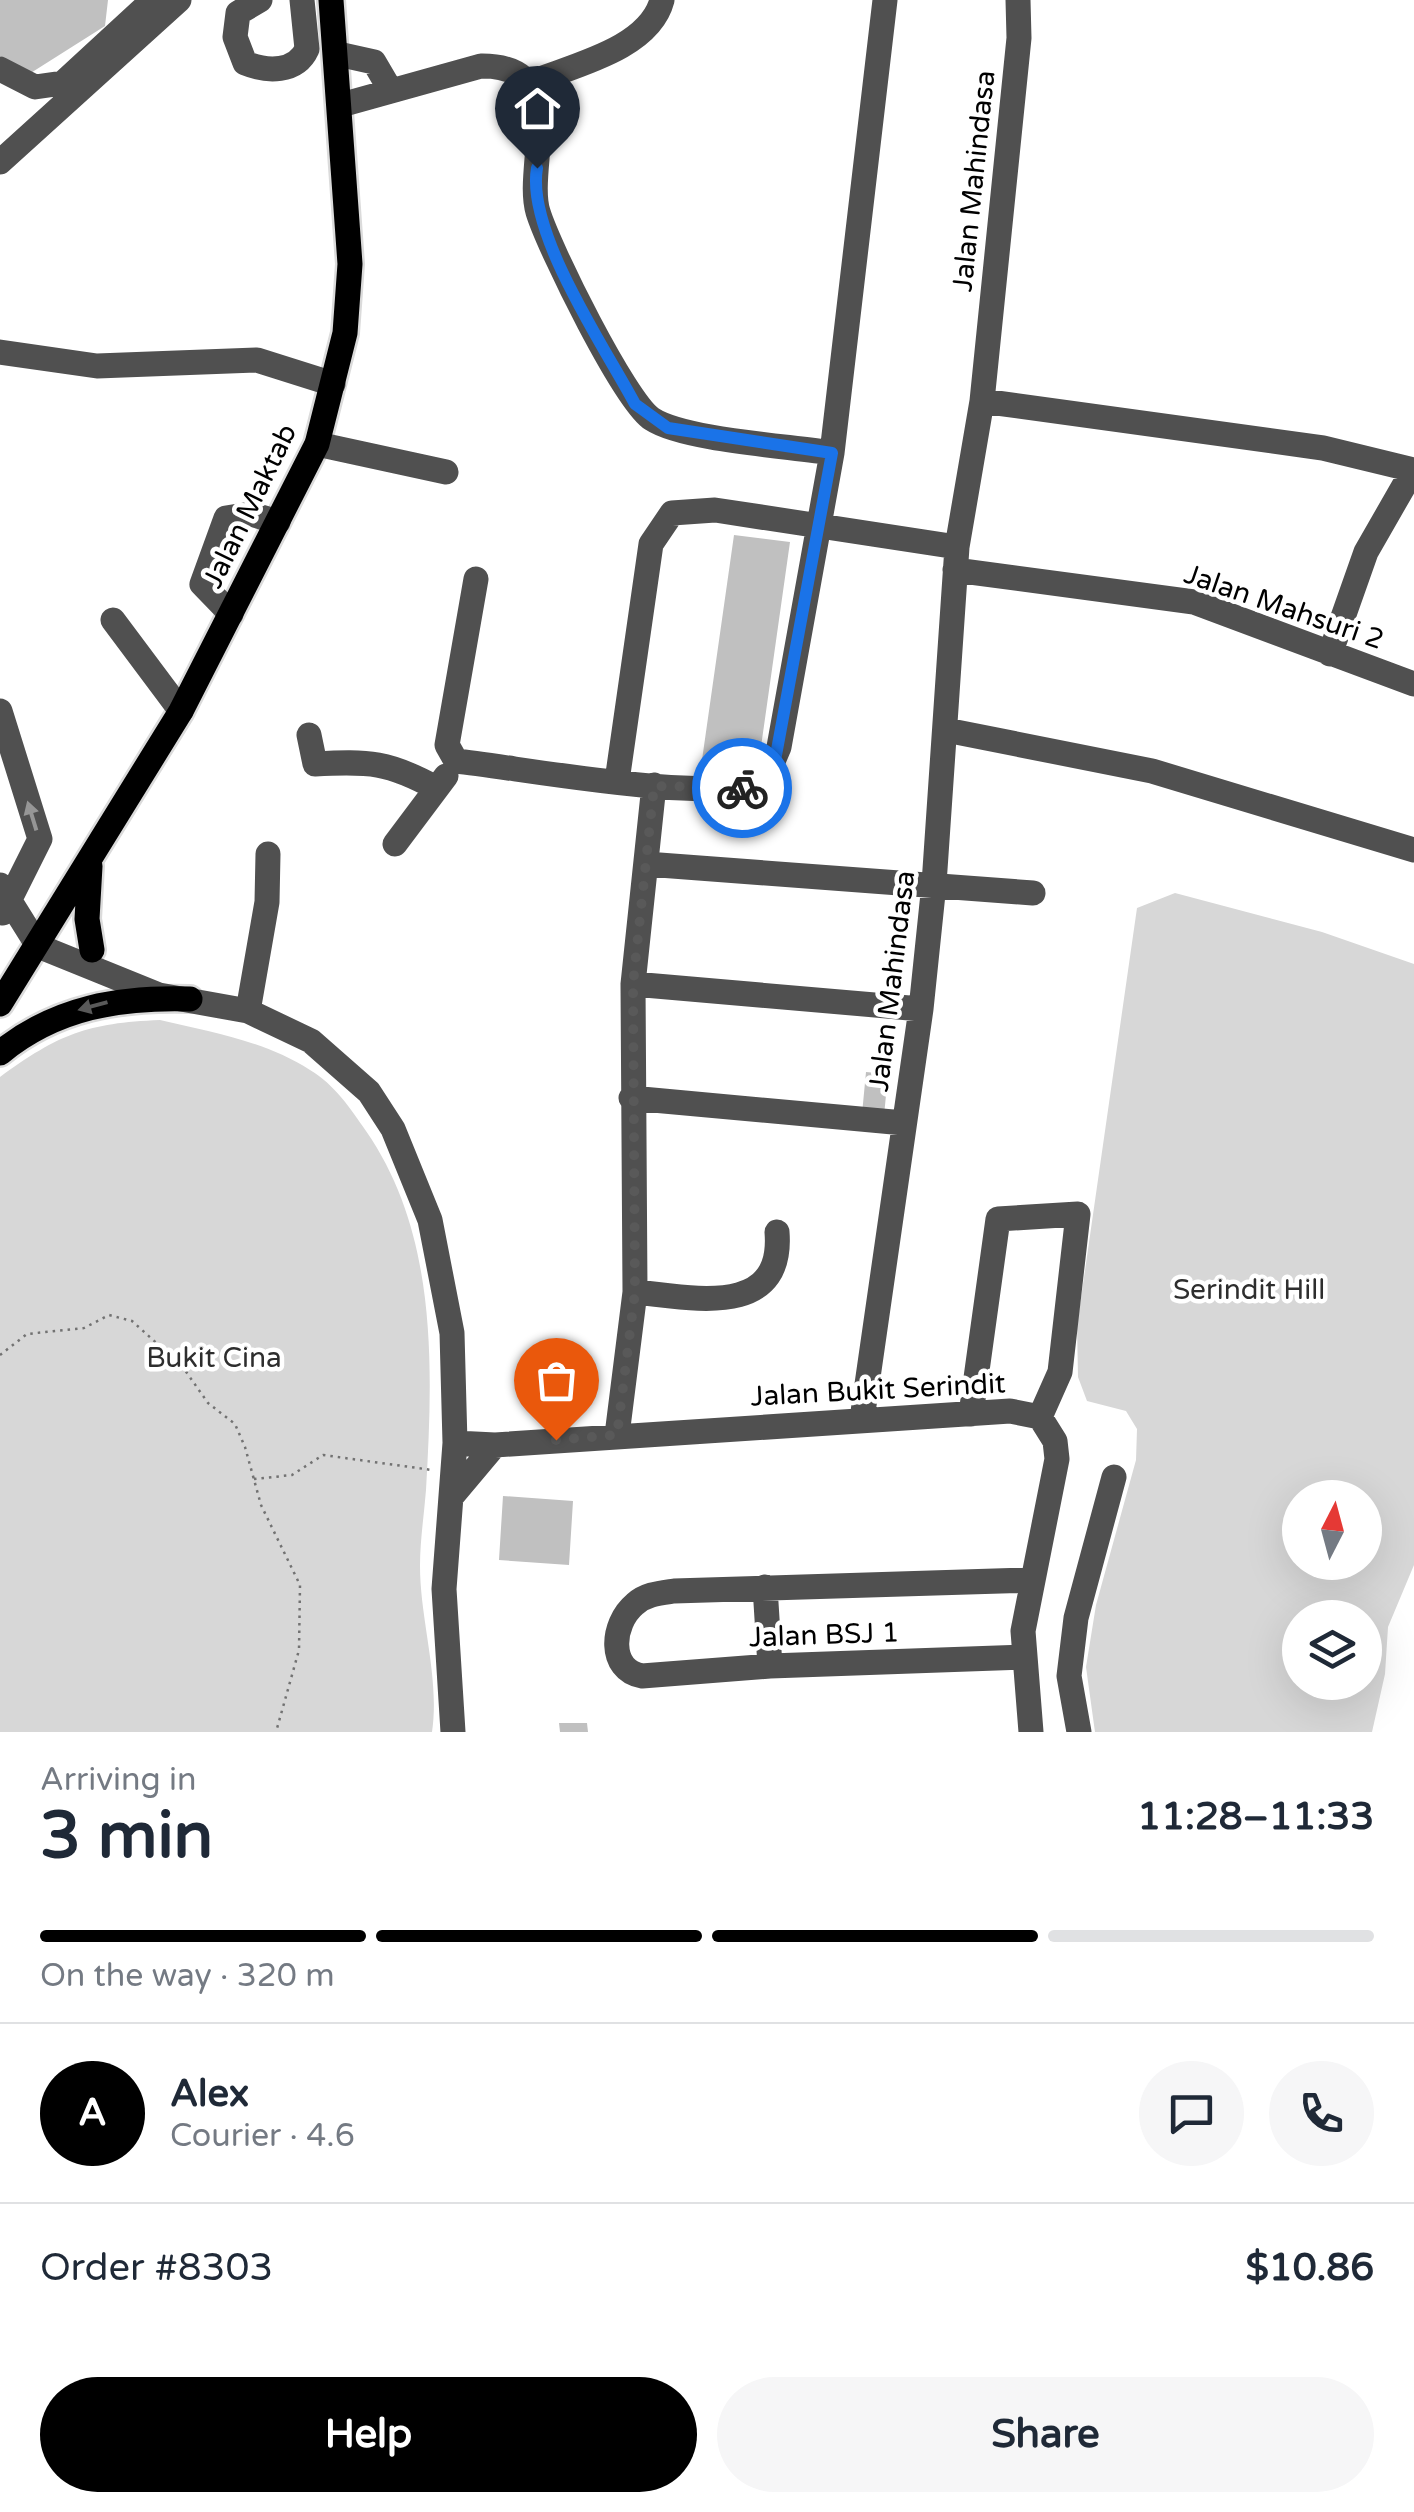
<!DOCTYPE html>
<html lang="en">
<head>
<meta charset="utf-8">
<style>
	:root { --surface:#fff; --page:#f6f6f7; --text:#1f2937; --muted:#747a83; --line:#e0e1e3; --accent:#000 }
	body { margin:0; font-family:"Varela Round",sans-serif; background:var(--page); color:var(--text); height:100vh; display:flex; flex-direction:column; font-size:38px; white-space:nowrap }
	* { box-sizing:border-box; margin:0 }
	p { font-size:32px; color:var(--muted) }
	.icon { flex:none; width:55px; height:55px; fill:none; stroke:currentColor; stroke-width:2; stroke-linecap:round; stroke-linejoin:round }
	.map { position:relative; height:1732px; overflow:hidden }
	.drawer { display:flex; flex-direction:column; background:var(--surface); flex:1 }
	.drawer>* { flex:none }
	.needle { width:65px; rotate:6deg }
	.controls { position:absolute; left:1282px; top:1480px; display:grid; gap:20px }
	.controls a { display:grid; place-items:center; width:100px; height:100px; border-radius:50%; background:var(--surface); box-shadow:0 10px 40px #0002; font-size:50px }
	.pin { position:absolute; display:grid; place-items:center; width:85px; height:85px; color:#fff; margin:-102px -42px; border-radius:50% 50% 50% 0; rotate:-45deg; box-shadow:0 0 10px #0007 }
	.pin .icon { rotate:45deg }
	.courier { position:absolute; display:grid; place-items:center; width:100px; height:100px; margin:-50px; border:8px solid #1a73e8; border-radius:50%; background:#fff; color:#222; box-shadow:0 2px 12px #0007 }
	.overview em { font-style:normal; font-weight:700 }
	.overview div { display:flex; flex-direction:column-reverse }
	.overview { display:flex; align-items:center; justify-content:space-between; height:170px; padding:0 40px }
	h1 { font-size:65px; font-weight:700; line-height:75px }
	.bar { display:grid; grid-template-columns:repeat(4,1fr); gap:15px 10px; align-content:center; height:120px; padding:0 40px }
	.bar i { height:12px; border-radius:8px; background:var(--line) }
	.bar .current { background:var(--accent) }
	.bar p { grid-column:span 4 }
	.line { display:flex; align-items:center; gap:25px; padding:0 40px; border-top:2px solid var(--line) }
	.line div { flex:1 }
	.round { display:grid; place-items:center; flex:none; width:105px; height:105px; border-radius:52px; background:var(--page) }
	.button { display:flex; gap:20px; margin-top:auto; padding:20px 40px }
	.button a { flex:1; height:115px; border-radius:60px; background:var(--accent); color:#fff; font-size:40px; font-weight:700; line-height:115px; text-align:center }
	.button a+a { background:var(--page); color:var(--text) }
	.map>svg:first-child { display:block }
	.green { fill:#d7d7d7; fill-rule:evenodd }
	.building { fill:#c0c0c0 }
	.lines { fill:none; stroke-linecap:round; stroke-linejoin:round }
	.major-casing { stroke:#dbdbdb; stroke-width:30 }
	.path { stroke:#727272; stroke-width:2.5; stroke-dasharray:2.5 5; stroke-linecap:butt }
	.minor { stroke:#505050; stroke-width:25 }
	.major { stroke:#000; stroke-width:25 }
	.oneway { fill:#969696 }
	.oneway2 { fill:#595959 }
	.done { stroke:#595959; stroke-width:10; stroke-dasharray:0 18 }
	.route { stroke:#1a73e8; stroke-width:12 }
	.labels { text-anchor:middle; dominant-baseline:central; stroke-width:9; stroke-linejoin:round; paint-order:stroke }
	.street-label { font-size:28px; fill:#000; stroke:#fff }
	.park-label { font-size:28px; fill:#2e2e2e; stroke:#fff }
</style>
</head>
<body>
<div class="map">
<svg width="1414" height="1732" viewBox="0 0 1414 1732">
	<rect width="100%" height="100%" fill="#fff"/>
	<path class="green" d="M1175,893L1322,932L1414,964V1565L1388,1627L1385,1674L1372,1732H1095L1094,1725L1086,1667L1096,1605L1136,1460L1137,1429L1126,1411L1087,1401L1078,1377L1077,1326L1137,908ZM1300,1498H1365V1562H1300ZM1300,1618H1365V1682H1300Z
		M160,1020C211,1032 265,1041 310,1070C334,1084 351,1109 366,1131C438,1235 433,1368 426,1490C424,1515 420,1541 420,1566C420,1620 440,1678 432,1732H0V1077C59,1034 87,1023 160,1020Z"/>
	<path class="building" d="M0,0H108L105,26L26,76L0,56Z
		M734,535L790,542L757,775L701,767Z
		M866,1072L888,1074L884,1116L862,1114Z
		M503,1496L573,1501L569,1565L499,1560Z
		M559,1723H587L588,1732H560Z"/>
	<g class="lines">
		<defs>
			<path id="major" d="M90,866L87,919L92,950
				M0,1004L181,711L317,444L345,333L350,264L331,0
				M0,1053C56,1007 120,997 190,999"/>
		</defs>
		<use href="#major" class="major-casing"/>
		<path class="path" d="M0,1355L27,1334L84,1328L109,1315L132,1321L182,1366L208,1403L235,1424L245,1447L261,1505L300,1585L299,1650L276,1732
			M254,1479L292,1475L323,1455L432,1470"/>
		<path class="minor" d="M260,0L238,13L235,37L245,63C267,72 296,73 307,49L302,0
			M338,54L374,62L391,91
			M0,69L35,87L63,83L153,0
			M527,84C570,66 649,50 662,0
			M341,105L481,66C573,65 524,166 538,212C549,248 625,402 652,419C684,440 789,446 832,453
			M0,162L179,0
			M0,352L97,366L257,360L333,384
			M982,401L1323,448L1414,470
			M317,444L446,472
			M955,570L1194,602L1414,684
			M476,579L447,745L456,761C522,768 714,805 765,780L779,747L832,453L885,0
			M231,614L202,584L226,518L251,514L278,522
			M113,620L181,711
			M1330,654L1366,552L1413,470
			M0,711L40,839L3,913
			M946,730L1152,771L1414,850
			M309,735L315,764C369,761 389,762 436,788
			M617,781L651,544L672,513L715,510L957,547
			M395,844L446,776
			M646,864L1033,893
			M0,885L38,946L159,995L248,1011L311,1041L369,1092L393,1129L430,1220L452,1333L455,1443L444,1589L453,1732
			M633,984L921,1009
			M248,1011L267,902L268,854
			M631,1098L904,1123
			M635,1292C689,1297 784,1320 777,1232
			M971,1414L998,1219L1078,1214L1060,1372L1040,1417
			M862,1419L921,1009L934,884L957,547L982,401L1019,38L1018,0
			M617,1435L635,1292L633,984L654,785
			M455,1443L495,1445L1010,1411L1040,1417L1055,1441L1057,1459L1023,1631L1031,1732
			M453,1495L495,1445
			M765,1587L770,1666
			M1023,1657L770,1666L642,1676C608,1670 611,1624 635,1604C646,1594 660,1593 674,1591L1030,1580
			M1079,1732L1069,1676L1076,1618L1114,1477"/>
		<use href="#major" class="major"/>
	</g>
	<defs><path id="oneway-solid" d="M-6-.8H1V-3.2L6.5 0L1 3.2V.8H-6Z" transform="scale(2.5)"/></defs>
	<use class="oneway" href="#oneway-solid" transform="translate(32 816) rotate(-107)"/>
	<use class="oneway2" href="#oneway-solid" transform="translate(93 1006) rotate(165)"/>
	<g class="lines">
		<path class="done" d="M556,1440L617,1435L635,1292L633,984L654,786L742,788"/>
		<path class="route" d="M537,168C526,232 604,346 635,404L668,428L832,453L774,766L765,780L742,788"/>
	</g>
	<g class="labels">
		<g class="street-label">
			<text transform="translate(974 181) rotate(-84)">Jalan Mahindasa</text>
			<text transform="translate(250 506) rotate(-64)">Jalan Maktab</text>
			<text transform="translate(1284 607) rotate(19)">Jalan Mahsuri 2</text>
			<text transform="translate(892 981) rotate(-83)">Jalan Mahindasa</text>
			<text transform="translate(878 1390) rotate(-3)">Jalan Bukit Serindit</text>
			<text transform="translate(824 1635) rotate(-2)">Jalan BSJ 1</text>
		</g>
		<g class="park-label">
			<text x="1249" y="1290">Serindit Hill</text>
			<text x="214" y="1358">Bukit Cina</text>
		</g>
	</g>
</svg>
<div class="controls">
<a><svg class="needle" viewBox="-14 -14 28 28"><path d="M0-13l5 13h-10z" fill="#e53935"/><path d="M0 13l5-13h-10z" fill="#747a83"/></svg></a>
<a><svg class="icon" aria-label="layers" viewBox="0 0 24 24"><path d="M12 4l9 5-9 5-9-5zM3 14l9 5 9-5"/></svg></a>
</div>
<div class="pin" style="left:556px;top:1440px;background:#ea580c"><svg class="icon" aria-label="bag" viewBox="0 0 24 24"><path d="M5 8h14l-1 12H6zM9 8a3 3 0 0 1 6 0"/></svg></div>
<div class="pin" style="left:537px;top:168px;background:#1f2937"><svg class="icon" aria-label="home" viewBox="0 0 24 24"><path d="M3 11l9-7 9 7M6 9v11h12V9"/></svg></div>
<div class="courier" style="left:742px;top:788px"><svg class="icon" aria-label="bike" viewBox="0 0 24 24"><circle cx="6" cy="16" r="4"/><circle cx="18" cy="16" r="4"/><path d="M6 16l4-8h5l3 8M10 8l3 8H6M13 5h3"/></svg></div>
</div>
<section class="drawer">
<div class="overview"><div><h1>3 min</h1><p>Arriving in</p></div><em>11:28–11:33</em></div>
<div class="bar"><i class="current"></i><i class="current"></i><i class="current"></i><i></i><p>On the way · 320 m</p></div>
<div class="line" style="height:180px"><b class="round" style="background:var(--accent);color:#fff">A</b><div><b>Alex</b><p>Courier · 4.6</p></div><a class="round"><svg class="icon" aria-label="chat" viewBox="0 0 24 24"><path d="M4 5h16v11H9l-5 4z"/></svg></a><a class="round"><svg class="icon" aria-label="phone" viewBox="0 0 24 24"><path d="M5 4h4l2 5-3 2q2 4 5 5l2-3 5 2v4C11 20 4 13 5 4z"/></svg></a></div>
<div class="line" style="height:130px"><div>Order #8303</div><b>$10.86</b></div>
<div class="button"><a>Help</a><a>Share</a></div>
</section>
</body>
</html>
